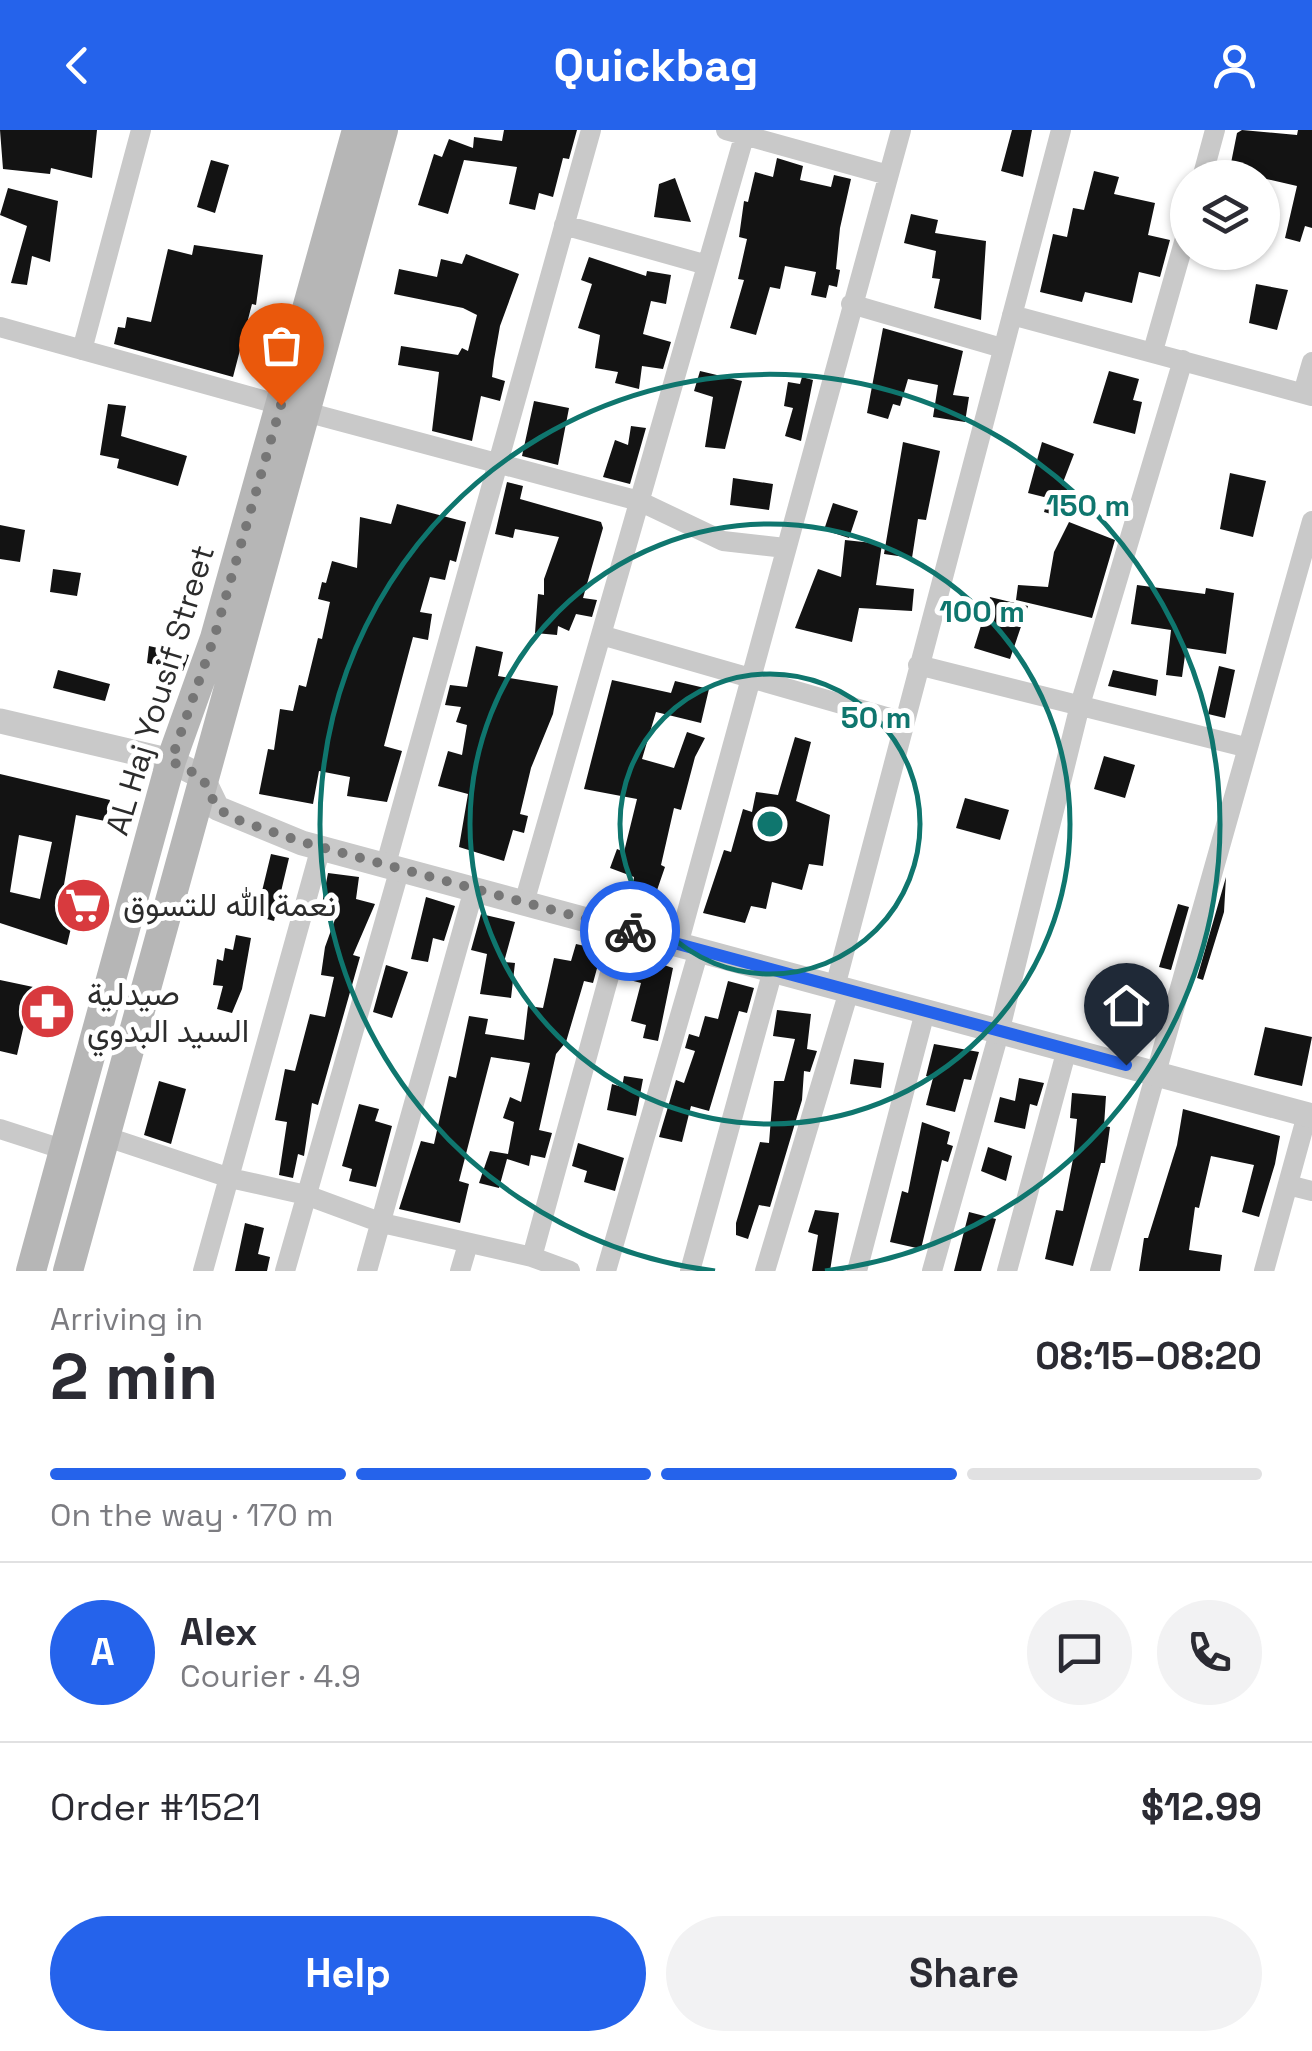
<!DOCTYPE html>
<html lang="en">
<head>
<meta charset="utf-8">
<style>
	:root { --surface:#fff; --page:#f2f2f3; --text:#2b2b33; --muted:#7c7c81; --line:#e1e1e2; --accent:#2563eb }
	body { margin:0; font-family:"Space Grotesk",Vazirmatn,sans-serif; background:var(--page); color:var(--text); height:100vh; display:flex; flex-direction:column; font-size:38px; white-space:nowrap }
	* { box-sizing:border-box; margin:0 }
	p { font-size:32px; color:var(--muted) }
	.icon { flex:none; width:55px; height:55px; fill:none; stroke:currentColor; stroke-width:2; stroke-linecap:round; stroke-linejoin:round }
	.map { position:relative; height:1141px; overflow:hidden }
	.sheet { display:flex; flex-direction:column; background:var(--surface); flex:1 }
	.sheet>* { flex:none }
	.tools { position:absolute; left:1170px; top:30px; display:grid; gap:20px }
	.tools a { display:grid; place-items:center; width:110px; height:110px; border-radius:50%; background:var(--surface); box-shadow:0 2px 8px #0004; font-size:50px }
	.pin { position:absolute; display:grid; place-items:center; width:85px; height:85px; color:#fff; margin:-102px -42px; border-radius:50% 50% 50% 0; rotate:-45deg; box-shadow:0 0 10px #0007 }
	.pin .icon { rotate:45deg }
	.courier { position:absolute; display:grid; place-items:center; width:100px; height:100px; margin:-50px; border:8px solid #2563eb; border-radius:50%; background:#fff; color:#222; box-shadow:0 2px 12px #0007 }
	.headline em { font-style:normal; font-weight:600 }
	.headline div { display:flex; flex-direction:column-reverse }
	.headline { display:flex; align-items:center; justify-content:space-between; height:170px; padding:0 50px }
	h1 { font-size:65px; font-weight:600; line-height:75px }
	.bar { display:grid; grid-template-columns:repeat(4,1fr); gap:15px 10px; align-content:center; height:120px; padding:0 50px }
	.bar i { height:12px; border-radius:8px; background:var(--line) }
	.bar .current { background:var(--accent) }
	.bar p { grid-column:span 4 }
	.line { display:flex; align-items:center; gap:25px; padding:0 50px; border-top:2px solid var(--line) }
	.line div { flex:1 }
	.round { display:grid; place-items:center; flex:none; width:105px; height:105px; border-radius:52px; background:var(--page) }
	.action { display:flex; gap:20px; margin-top:auto; padding:20px 50px }
	.action a { flex:1; height:115px; border-radius:60px; background:var(--accent); color:#fff; font-size:40px; font-weight:600; line-height:115px; text-align:center }
	.action a+a { background:var(--page); color:var(--text) }
	header { display:flex; justify-content:space-between; align-items:center; height:130px; padding:0 50px; background:var(--accent); color:#fff; font-size:45px; font-weight:600 }
	.map>svg:first-child { display:block }
	.building { fill:#131313; fill-rule:evenodd }
	.lines { fill:none; stroke-linecap:round; stroke-linejoin:round }
	.minor { stroke:#c9c9c9; stroke-width:20 }
	.tertiary { stroke:#c9c9c9; stroke-width:25 }
	.secondary { stroke:#b6b6b6; stroke-width:30 }
	.done { stroke:#767676; stroke-width:10; stroke-dasharray:0 18 }
	.route { stroke:#2563eb; stroke-width:12 }
	.ring { fill:none; stroke:#0f766e; stroke-width:5 }
	.labels { text-anchor:middle; dominant-baseline:central; stroke-width:10; stroke-linejoin:round; paint-order:stroke }
	.street-label { font-size:32px; fill:#2c2c2c; stroke:#fff }
	.poi-label { font-size:32px; fill:#2c2c2c; stroke:#fff; text-anchor:start }
	.centre { fill:#0f766e; stroke:#fff; stroke-width:5 }
	.ring-label { font-size:30px; text-anchor:middle; font-weight:bold; fill:#0f766e; stroke:#fff; stroke-width:10; stroke-linejoin:round; paint-order:stroke }
</style>
</head>
<body>
<header><svg class="icon" aria-label="back" viewBox="0 0 24 24"><path d="M15 5l-7 7 7 7"/></svg>Quickbag<svg class="icon" aria-label="person" viewBox="0 0 24 24"><circle cx="12" cy="8" r="4"/><path d="M4 21q1-7 8-7t8 7"/></svg></header>
<div class="map">
<svg width="1312" height="1141" viewBox="0 0 1312 1141">
	<rect width="100%" height="100%" fill="#fff"/>
	<path class="building" d="M0,0H97L92,48L51,38L50,44L3,39Z
		M504,0H577L569,29L563,28L553,67L539,63L535,80L509,74L517,37L464,30L448,84L418,75L434,24L442,27L449,9L473,18L474,7L502,11Z
		M1012,0H1032L1023,47L1001,41Z
		M1242,0L1297,5L1298,0H1312V98L1305,96L1300,112L1285,108L1297,56L1262,48H1228L1237,3Z
		M777,28L803,36L800,50L831,57L834,45L851,49L840,98L836,139L840,140L837,157L829,155L826,168L811,165L816,142L785,136L780,159L770,157L756,205L730,198L744,150L738,149L747,109L739,107L744,71L748,72L755,42L773,47Z
		M211,30L229,35L215,83L197,77Z
		M1094,41L1119,47L1114,64L1155,73L1148,105L1170,110L1160,147L1139,142L1132,173L1085,162L1082,172L1040,162L1053,104L1067,107L1073,78L1084,80Z
		M675,48L691,92L654,87L659,54Z
		M8,58L58,71L50,132L32,126L27,155L11,153L27,96L0,85Z
		M911,84L938,90L935,103L986,111L981,190L934,178L940,149L932,148L936,121L904,113Z
		M194,115L263,125L256,175L252,174L233,247L114,214L118,197L125,198L127,187L151,192L168,119L192,125Z
		M466,124L519,144L500,196L494,230L492,247L505,251L500,271L481,266L472,311L432,301L439,242L398,235L401,216L458,225L462,218L468,221L477,185L463,178L394,164L399,139L437,147L441,129L462,134Z
		M589,127L646,146L647,141L671,145L666,174L651,171L643,204L671,212L663,239L642,236L639,259L615,253L618,242L595,238L600,205L578,198L592,154L581,150Z
		M1256,154L1288,160L1277,200L1249,193Z
		M883,198L963,221L953,265L969,267L965,292L933,287L938,255L908,249L900,276L893,274L888,289L867,283Z
		M700,241L742,251L725,319L705,317L713,267L694,261Z
		M1109,241L1139,249L1133,270L1142,272L1135,304L1093,293Z
		M802,247L813,250L801,311L785,306L793,278L784,276L788,252L800,254Z
		M534,271L569,278L558,335L522,326Z
		M108,274L126,276L121,306L187,326L178,356L117,338L119,329L100,325Z
		M631,296L646,298L630,354L603,347L615,310L628,315Z
		M903,312L940,321L926,390L918,389L912,428L884,424Z
		M1042,312L1074,324L1062,355L1068,357L1061,387L1044,382L1048,368L1028,363Z
		M1230,343L1266,351L1253,407L1220,399Z
		M733,348L773,354L769,380L730,375Z
		M507,352L523,356L520,369L601,392L603,398L583,468L597,470L592,487L576,484L569,501L558,496L557,505L535,503L538,464L544,465V449L559,407L515,399L513,408L495,404Z
		M833,373L858,381L849,408L824,400Z
		M397,374L466,392L456,432L450,430L445,450L430,447L420,482L432,484L428,510L413,507L384,616L402,621L387,672L347,666L350,647L319,641L313,674L259,664L268,619L274,620L280,579L293,581L299,555L306,557L318,508L322,509L330,472L318,469L322,452L326,453L332,431L357,438L360,387L391,394Z
		M1069,392L1115,410L1092,488L1016,470L1018,455L1048,457L1054,422Z
		M0,395L25,400L20,432L0,429Z
		M845,410L882,414L876,455L914,459L912,481L859,478L852,512L795,498L818,439L841,447Z
		M53,439L81,443L77,466L50,462Z
		M1137,455L1205,464L1206,458L1234,463L1226,524L1186,518L1182,547L1166,545L1171,500L1131,494Z
		M990,467L1028,476L1010,529L974,518Z
		M149,516L189,525L183,541L147,533Z
		M476,516L503,522L498,546L558,556L553,584L531,638L520,684L528,686L524,703L513,700L504,731L459,717L468,664L438,656L448,621L462,625L467,595L456,592L461,577L445,575L450,555L467,557Z
		M1219,536L1235,540L1225,588L1208,584Z
		M58,540L110,554L105,571L53,558Z
		M1113,540L1158,550L1156,566L1108,556Z
		M612,550L671,563L675,551L709,559L701,593L656,582L642,629L674,638L687,602L705,608L695,627L681,680L674,678L661,735L665,737L655,766L632,764L634,747L610,738L617,719L624,722L637,669L584,659Z
		M795,607L811,612L796,671L830,685L823,736L809,734L802,760L772,752L766,779L751,776L745,793L703,783L724,720L731,722L743,679L752,682L756,662L778,665Z
		M1104,626L1135,635L1125,668L1094,659Z
		M0,644L110,670L105,691L76,685L60,778L75,781L67,815L0,793ZM19,705L52,712L40,769L10,762Z
		M965,668L1009,680L1000,710L956,698Z
		M271,724L289,728L274,791L256,786Z
		M328,743L359,747L356,769L375,774L353,825L360,827L318,975L312,973L304,1026L298,1024L293,1048L279,1045L287,992L275,990L285,939L295,941L310,884L325,887L334,847L321,845L325,817L338,781L321,779Z
		M1226,747L1224,782L1203,850L1197,848Z
		M426,767L455,776L444,811L433,808L428,832L411,829Z
		M1178,774L1189,777L1171,840L1159,837Z
		M481,784L515,792L504,832L515,833L511,868L480,864L487,824L471,820Z
		M236,805L251,808L242,859L232,883L217,879L223,856L213,855L217,829L223,831L225,818L233,820Z
		M576,814L602,820L593,853L584,851L566,912L556,924L539,1000L552,1003L545,1028L531,1025L529,1036L507,1029L499,1058L479,1053L490,1021L508,1024L514,992L503,988L510,967L521,972L530,933L491,927L459,1051L469,1054L460,1093L399,1079L421,1011L434,1014L449,946L456,948L469,886L488,889L485,904L524,910L528,876L543,878L554,828L571,831Z
		M634,825L673,838L658,911L643,908L646,895L631,891L641,853L626,849Z
		M386,835L408,842L392,888L373,882Z
		M0,850L38,858L34,874L29,873L17,925L0,921Z
		M728,851L754,858L747,883L739,881L709,981L691,976L682,1012L659,1007L676,950L684,953L695,921L685,918L689,904L699,907L705,886L718,889Z
		M777,880L811,884L807,919L817,921L810,942L804,941L802,970L770,1077L759,1075L748,1109L736,1105V1093L760,1012L769,1013L774,951H784L795,909L773,906Z
		M1265,897L1312,907L1302,956L1254,945Z
		M934,914L979,922L971,950L964,949L955,982L926,975L933,948L926,946Z
		M854,929L884,933L881,958L850,954Z
		M624,946L643,949L636,986L607,980L612,954L622,957Z
		M1019,948L1044,953L1037,976L1030,974L1025,999L994,992L1000,967L1015,971Z
		M159,951L186,959L171,1014L144,1005Z
		M1072,963L1106,966L1104,996L1110,997L1105,1033H1101L1073,1136L1045,1129L1056,1080L1063,1081L1073,1029L1077,989L1070,988Z
		M359,974L379,979L375,991L392,996L376,1057L349,1051L352,1039L342,1036Z
		M1183,979L1280,1006L1275,1034L1259,1087L1242,1082L1254,1035L1211,1026L1199,1078L1195,1077L1189,1120L1222,1125L1220,1141H1139L1144,1108H1148L1177,1015Z
		M922,992L950,1002L947,1014L953,1016L948,1032L942,1030L921,1119L890,1112L902,1061L908,1063Z
		M578,1013L624,1028L615,1061L584,1052L587,1041L572,1036Z
		M988,1017L1012,1026L1006,1051L981,1041Z
		M815,1080L839,1083L830,1141H812L818,1105L808,1102Z
		M969,1082L996,1089L981,1141H954Z
		M245,1093L264,1098L258,1124L270,1127L267,1141H235Z"/>
	<g class="lines">
		<path class="minor" d="M726,0L888,45
			M1202,48L1215,0
			M564,95L707,135
			M851,174L1002,218
			M1012,185L1312,266
			M0,197L281,275
			M82,220L141,0
			M1153,221L1188,98
			M1303,263L1312,232
			M302,281L639,371L723,411L785,418
			M601,505L904,592
			M918,535L1245,617
			M386,734L591,0
			M524,773L746,0
			M678,815L901,0
			M835,857L1061,0
			M0,999L65,1020
			M107,1007L230,1048L306,1065L382,1093L532,1127L570,1141
			M1288,1055L1312,1061
			M532,1127L622,799
			M203,1141L321,717
			M285,1141L400,738
			M367,1141L474,759
			M460,1141L468,1114
			M606,1141L699,820
			M690,1141L773,840
			M765,1141L849,861
			M857,1141L925,882
			M932,1141L999,903L1080,575L1183,230
			M1007,1141L1067,919
			M1100,1141L1312,391
			M1264,1141L1307,985"/>
		<path class="tertiary" d="M0,591L171,631L202,647L217,678L302,713L1312,986"/>
		<path class="secondary" d="M31,1141L171,631L215,508L357,0
			M68,1141L383,0"/>
	</g>
	<g class="lines">
		<path class="done" d="M281,275L214,508L171,631L202,647L217,678L235,689L302,712L630,801"/>
		<path class="route" d="M630,801L1126,935"/>
	</g>
	<g class="ring">
		<circle cx="770" cy="694" r="150"/>
		<circle cx="770" cy="694" r="300"/>
		<path d="M715 1141A450 450 0 1 1 825 1141"/>
	</g>
	<defs>
		<symbol id="supermarket-disc" viewBox="-11 -11 22 22"><circle r="9.5" fill="#d83a3e" stroke="#fff"/><path d="M-6-5.5h2.5l.6 2H6L4.5 2H-2.5L-4.4-4H-6ZM-1.5 3.2a1.3 1.3 0 1 0 .1 0ZM3 3.2a1.3 1.3 0 1 0 .1 0Z" fill="#fff"/></symbol>
		<symbol id="pharmacy-disc" viewBox="-11 -11 22 22"><circle r="9.5" fill="#d83a3e" stroke="#fff"/><path d="M-2-6h4v4h4v4h-4v4h-4v-4h-4v-4h4Z" fill="#fff"/></symbol>
	</defs>
	<g fill-rule="evenodd">
		<use href="#supermarket-disc" x="52" y="744" width="63" height="63"/>
		<use href="#pharmacy-disc" x="16" y="850" width="63" height="63"/>
	</g>
	<g class="labels">
		<g class="street-label">
			<text transform="translate(160 560) rotate(-73)">AL Haj Yousif Street</text>
		</g>
		<g class="poi-label">
			<text x="123" y="775">نعمة الله للتسوق</text>
			<text x="87" y="864">صيدلية<tspan x="87" dy="37">السيد البدوي</tspan></text>
		</g>
	</g>
	<circle cx="770" cy="694" r="15" class="centre"/>
	<g class="ring-label">
		<text x="1088" y="386">150 m</text>
		<text x="982" y="492">100 m</text>
		<text x="876" y="598">50 m</text>
	</g>
</svg>
<div class="tools">
<a><svg class="icon" aria-label="layers" viewBox="0 0 24 24"><path d="M12 4l9 5-9 5-9-5zM3 14l9 5 9-5"/></svg></a>
</div>
<div class="pin" style="left:281px;top:275px;background:#ea580c"><svg class="icon" aria-label="bag" viewBox="0 0 24 24"><path d="M5 8h14l-1 12H6zM9 8a3 3 0 0 1 6 0"/></svg></div>
<div class="pin" style="left:1126px;top:935px;background:#1f2937"><svg class="icon" aria-label="home" viewBox="0 0 24 24"><path d="M3 11l9-7 9 7M6 9v11h12V9"/></svg></div>
<div class="courier" style="left:630px;top:801px"><svg class="icon" aria-label="bike" viewBox="0 0 24 24"><circle cx="6" cy="16" r="4"/><circle cx="18" cy="16" r="4"/><path d="M6 16l4-8h5l3 8M10 8l3 8H6M13 5h3"/></svg></div>
</div>
<section class="sheet">
<div class="headline"><div><h1>2 min</h1><p>Arriving in</p></div><em>08:15–08:20</em></div>
<div class="bar"><i class="current"></i><i class="current"></i><i class="current"></i><i></i><p>On the way · 170 m</p></div>
<div class="line" style="height:180px"><b class="round" style="background:var(--accent);color:#fff">A</b><div><b>Alex</b><p>Courier · 4.9</p></div><a class="round"><svg class="icon" aria-label="chat" viewBox="0 0 24 24"><path d="M4 5h16v11H9l-5 4z"/></svg></a><a class="round"><svg class="icon" aria-label="phone" viewBox="0 0 24 24"><path d="M5 4h4l2 5-3 2q2 4 5 5l2-3 5 2v4C11 20 4 13 5 4z"/></svg></a></div>
<div class="line" style="height:130px"><div>Order #1521</div><b>$12.99</b></div>
<div class="action"><a>Help</a><a>Share</a></div>
</section>
</body>
</html>
